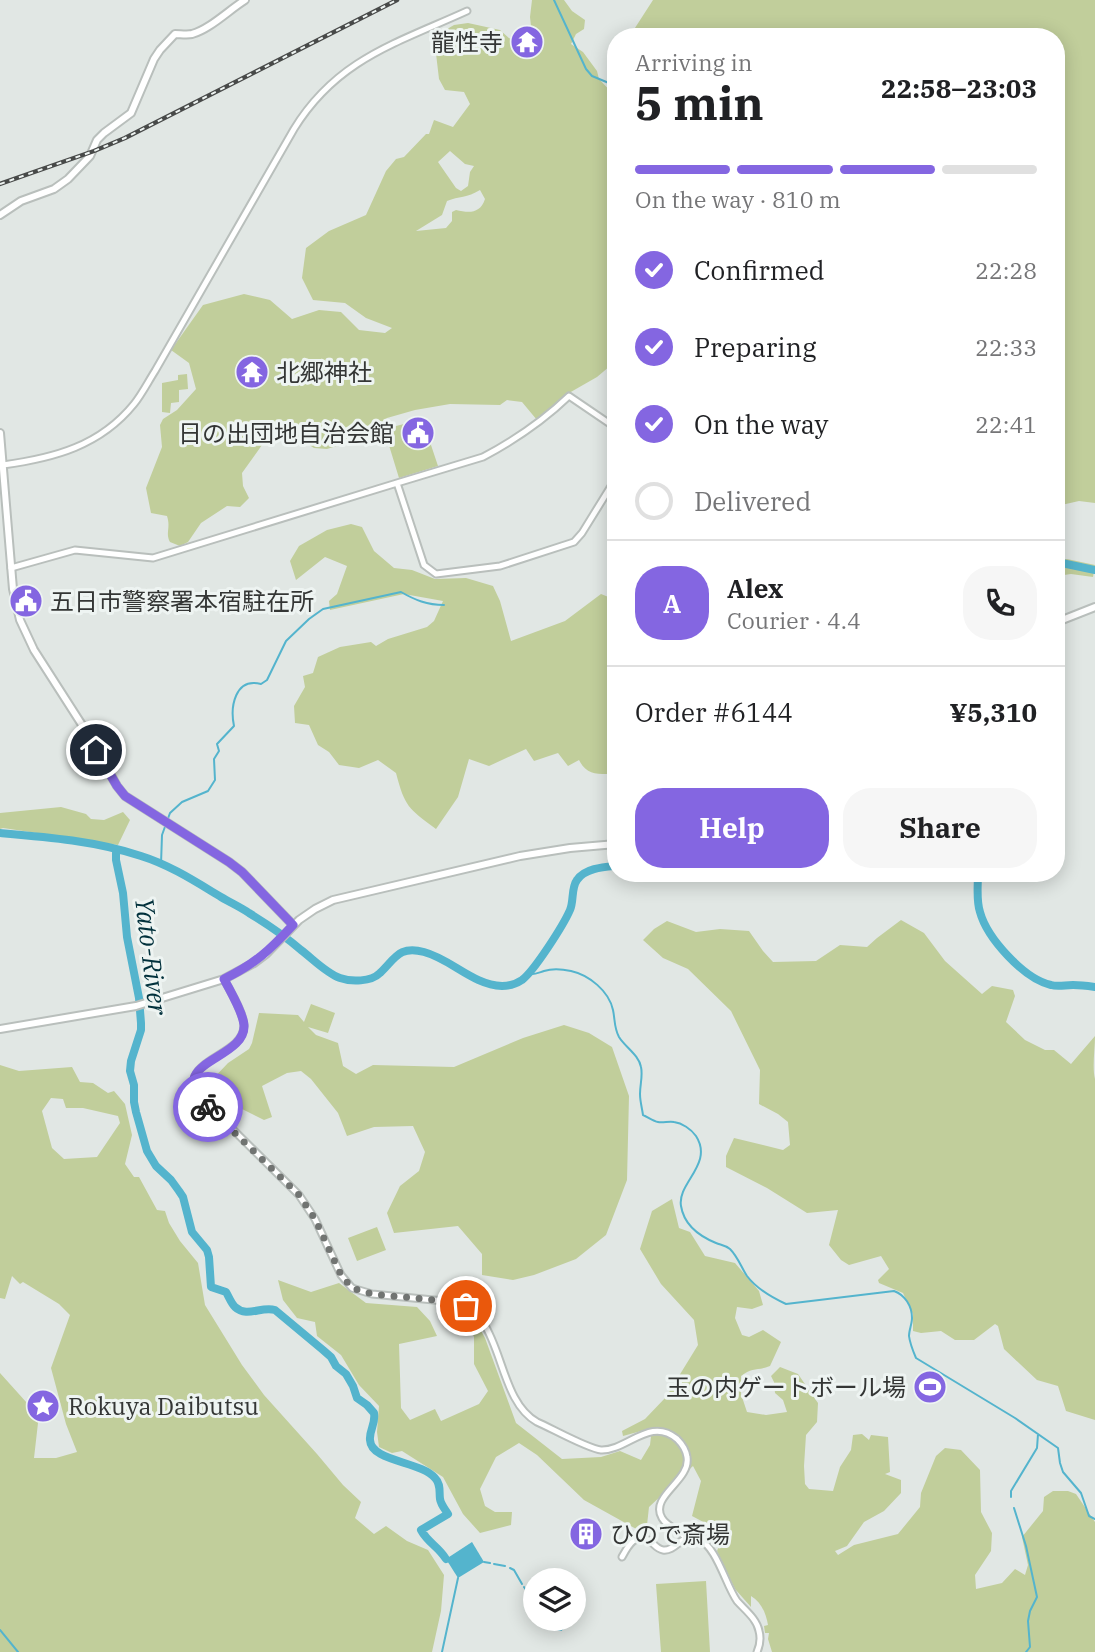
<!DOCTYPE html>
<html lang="en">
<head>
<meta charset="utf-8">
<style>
	:root { --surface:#fff; --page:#f6f6f6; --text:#202124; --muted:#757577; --line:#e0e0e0; --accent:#8466e1 }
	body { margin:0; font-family:"IBM Plex Serif","Noto Sans JP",serif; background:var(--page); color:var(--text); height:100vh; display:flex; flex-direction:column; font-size:26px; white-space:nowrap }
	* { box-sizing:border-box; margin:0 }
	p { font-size:23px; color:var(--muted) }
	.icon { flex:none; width:38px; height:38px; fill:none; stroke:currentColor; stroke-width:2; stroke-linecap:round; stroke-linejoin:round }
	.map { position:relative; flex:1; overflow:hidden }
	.side { position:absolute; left:607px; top:28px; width:458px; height:854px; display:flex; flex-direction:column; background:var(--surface); border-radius:28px; box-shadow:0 4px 18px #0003 }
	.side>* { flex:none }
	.tools { position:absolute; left:523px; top:1568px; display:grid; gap:14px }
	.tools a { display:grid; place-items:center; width:63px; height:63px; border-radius:50%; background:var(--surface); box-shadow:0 4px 18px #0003; font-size:35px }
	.pin { position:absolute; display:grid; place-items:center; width:60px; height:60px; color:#fff; margin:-30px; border:4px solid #fff; border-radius:50%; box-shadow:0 2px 7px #0007 }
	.courier { position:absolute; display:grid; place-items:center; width:70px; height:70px; margin:-35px; border:5px solid #8466e1; border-radius:50%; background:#fff; color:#222; box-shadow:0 2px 9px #0007 }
	.summary em { font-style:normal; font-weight:800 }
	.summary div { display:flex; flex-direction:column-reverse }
	.summary { display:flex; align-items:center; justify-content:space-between; height:119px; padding:0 28px }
	h1 { font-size:46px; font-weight:800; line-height:52px }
	.bar { display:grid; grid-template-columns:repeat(4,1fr); gap:10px 7px; align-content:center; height:84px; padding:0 28px }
	.bar i { height:9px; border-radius:5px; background:var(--line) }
	.bar .current { background:var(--accent) }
	.bar p { grid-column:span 4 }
	.line { display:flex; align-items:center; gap:18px; padding:0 28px; border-top:2px solid var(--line) }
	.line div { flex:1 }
	.round { display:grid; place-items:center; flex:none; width:74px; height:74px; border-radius:28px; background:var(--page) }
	ol { padding:0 28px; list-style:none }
	li { display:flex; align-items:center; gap:21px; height:77px }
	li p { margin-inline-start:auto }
	li .icon { padding:7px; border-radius:50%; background:var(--accent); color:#fff; stroke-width:4 }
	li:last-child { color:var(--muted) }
	li i { width:38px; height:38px; border:4px solid var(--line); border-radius:50% }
	.action { display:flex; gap:14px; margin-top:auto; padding:14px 28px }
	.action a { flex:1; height:80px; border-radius:28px; background:var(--accent); color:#fff; font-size:28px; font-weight:800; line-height:80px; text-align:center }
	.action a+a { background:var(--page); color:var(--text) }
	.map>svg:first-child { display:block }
	.green { fill:#c1ce9b; fill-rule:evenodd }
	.water { fill:#54b4cd }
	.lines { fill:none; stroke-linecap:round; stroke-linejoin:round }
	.stream { stroke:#54b4cd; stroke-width:2 }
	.river { stroke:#54b4cd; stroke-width:8 }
	.minor-casing { stroke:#b9bfbc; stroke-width:9 }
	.major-casing { stroke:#b9bfbc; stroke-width:10 }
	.minor { stroke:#fff; stroke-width:5 }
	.major { stroke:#fff; stroke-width:6 }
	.rail-casing { stroke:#484a49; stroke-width:4.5 }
	.rail { stroke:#eef4f2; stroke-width:2; stroke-dasharray:5; stroke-linecap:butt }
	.done { stroke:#717472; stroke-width:7; stroke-dasharray:0 12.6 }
	.route { stroke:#8466e1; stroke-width:9 }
	.labels { text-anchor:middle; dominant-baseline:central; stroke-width:6; stroke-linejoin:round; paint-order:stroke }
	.poi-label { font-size:24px; fill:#343635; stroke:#eef4f2; text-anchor:start }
	.water-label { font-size:26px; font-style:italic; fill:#02313c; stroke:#eef4f2 }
</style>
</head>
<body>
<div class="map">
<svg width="1095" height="1652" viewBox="0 0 1095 1652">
	<rect width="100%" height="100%" fill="#e1e7e4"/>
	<path class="green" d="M532,0H564L572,11L585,20L584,29L576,34L571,44L583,52L597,71L599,79L616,97V361L597,377L569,393L559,405L537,420L522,402L507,400L500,405L450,404L415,410L387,418L368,436L327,449L314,448L289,432H277L267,438L242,473L243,486L249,498L240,507L227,506L201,523L188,542L180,546L170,542C165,533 171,528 167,516L151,513L146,488L162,447L160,425L163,419L177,410L196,389L189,363L171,350L203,305L244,294L270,300L292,319L319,310L341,312L359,330L385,333L392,328L366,318L345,303L313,300L302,278L306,248L329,231L366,215L386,171L396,159L404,157L426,134H429L434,120L453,127L470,104L464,92L445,90L439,79L435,45L442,32L454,25L468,23L500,30L518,46L533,44L530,17ZM450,151L465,164L474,166L470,172L468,186L461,191L456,188L438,162ZM480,190L485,199C480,214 469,213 456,210L452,212V221L446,228L416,231L442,215L447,201C459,196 467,198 480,190Z
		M653,0H1095V503L1079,501L1057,506V37H631L633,31Z
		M187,374L188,389L179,390V402L171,403L170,413L162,412V383L178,380V375Z
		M408,423L416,446L430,442L438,466L399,478L384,429Z
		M351,524L362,527L374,551L394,568L412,570L435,579L466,578L493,586L500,601L511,641L565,621L601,594L616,600V774C599,774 587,776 579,760L568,766L558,753L534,761L526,749L489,766L469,759L458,797L436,829C408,808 405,807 396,773L378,760L359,768L339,765L329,752L318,745L309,725L295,723L294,706L305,687L303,676L313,673L318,657L340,647L371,642L376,646L388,639L427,627L434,621L443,601L404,594L330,610L329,601L337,594L347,566L325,557L296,580L290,561L299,546L327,530Z
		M1067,559L1095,565L1093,577L1071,574L1057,576V560Z
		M61,807L86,814L91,819L104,820L123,812L130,820L118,845L3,828L0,829V813Z
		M901,920L924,933L945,961L982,994L992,986L1013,990L1015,996L1006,1022L1025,1040L1045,1050H1054L1071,1064L1095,1036C1095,1049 1092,1068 1095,1079V1420L1066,1411L1058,1386L1037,1380L1004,1349L998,1326L995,1324L974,1340H955L941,1331L921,1333L913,1331V1314L903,1293L879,1283L878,1280L889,1269L881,1256L849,1265L841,1260L829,1245L838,1210L807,1213L767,1188L726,1167V1156L734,1138L783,1150L790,1145L788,1122L778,1114L759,1104L760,1070L731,1011L688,969L663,958L643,940L654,929L667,921L696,932L720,929L749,931L763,951L773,962L816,961L840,945L867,947L877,938Z
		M311,1004L335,1013L328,1033L308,1027L316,1035L338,1043L343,1066L356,1074L373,1065L454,1067L523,1038L564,1025L589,1033L612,1047L629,1096L627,1180L606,1235L576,1259L534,1275L513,1280L482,1275V1254L458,1226L394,1233L387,1213L400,1186L419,1171L425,1152L413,1126L374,1127L347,1136L338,1113L311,1079L301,1071L287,1073L262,1086L272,1117L264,1120L214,1095L209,1083L228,1063L249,1049L252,1043L259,1013L298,1015L304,1022Z
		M0,1065L19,1071L72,1067L80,1082L93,1083L108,1093L114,1091L125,1104L132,1135L125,1164L134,1177H139L157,1210L165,1211L169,1223L180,1241L198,1263L205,1305L242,1365L264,1395L317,1454L343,1485L361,1502L355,1518L374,1534L386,1526L407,1541L428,1550L444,1575L441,1611L432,1652H0V1373L27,1403L38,1423L34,1458H56L77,1452L66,1424L51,1368L70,1315L59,1304L23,1282L20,1284L12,1276L5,1299L0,1298ZM51,1098L63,1099L66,1108H83L118,1116L120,1123L97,1157L64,1159L52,1148L42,1111Z
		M672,1199L679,1228L690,1232L705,1256L735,1263L759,1291L763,1305L752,1309L737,1307L735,1318L742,1335L749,1337L763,1330L781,1342L770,1366C757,1371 752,1367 741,1376V1394L747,1412L766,1415L787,1412L783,1400L775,1393L774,1382L771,1376L780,1367L798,1374L818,1403L817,1422L806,1435L804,1466L805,1484L809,1489L833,1491L840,1467L851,1450L853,1435L862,1434L869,1440L871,1435L888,1437L890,1472L885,1474L901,1480V1493L884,1511L864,1522L847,1546L835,1551L838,1555L854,1545L898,1534L920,1507L921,1493L936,1456L945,1448L961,1450L980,1470L981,1512L992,1533L991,1551L975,1575L976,1589L1002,1583L1015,1569L1025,1575L1028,1565L1022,1537L1043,1511L1044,1497L1053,1491H1068L1076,1494L1095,1522V1652H772L768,1639L769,1633H765L764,1626L768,1625C766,1613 761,1602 751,1596V1607L735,1589L717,1551L724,1533L692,1516L701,1481L693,1466L649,1507L647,1525L638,1530L584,1500L537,1455L519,1443L496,1457L480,1489L485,1506L495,1512H512L511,1525L480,1533L463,1514L443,1477L402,1451L392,1453L379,1447L377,1432L379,1406L359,1385L341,1355L317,1336L315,1322L297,1318L283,1300L278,1280L311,1292L339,1283L366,1303L417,1307L430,1321L437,1336L399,1344L401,1408L410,1420L435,1409L441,1421L479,1404L488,1391L474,1364V1337L470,1327L475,1320L485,1338L516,1423L562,1459L601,1457L620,1451L641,1460L650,1445L652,1428L623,1436L622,1431L645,1419L666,1397L698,1345L694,1320L661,1284L640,1249L652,1211Z
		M377,1227L386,1250L357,1261L348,1238Z
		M706,1581L710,1652H661L656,1584Z"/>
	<path class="water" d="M472,1542L484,1562L458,1578L446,1559Z"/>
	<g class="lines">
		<path class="stream" d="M554,0L586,69L592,76L616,86
			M161,864L162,835L170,813L182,802L208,791L215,780L214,759L219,751L217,744L234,726C230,707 235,677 261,684L267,680L286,641L309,619L323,609L401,592C415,600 427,605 444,605
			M528,974C535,975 538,973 544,971C553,968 562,969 571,971C589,975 609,991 613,1010C615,1019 614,1028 619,1037C625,1047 639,1055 641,1067C643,1076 640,1084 640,1094C640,1101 642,1108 643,1115C648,1117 653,1121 658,1122C663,1123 669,1121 674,1122C682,1123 691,1129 696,1136C714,1164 677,1183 681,1206C684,1225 699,1236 716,1243C721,1245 725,1245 730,1249C738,1257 741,1267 747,1276C756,1288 773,1298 786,1304L894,1291C905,1295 912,1306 912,1318C912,1324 909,1330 909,1336C910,1344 913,1351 916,1358L1015,1418L1058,1448L1060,1463L1063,1472L1081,1493L1089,1516L1095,1519
			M1011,1497V1491L1037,1448L1038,1434
			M1014,1508L1026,1546L1037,1597L1030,1611L1028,1621L1030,1647L1026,1652
			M484,1562L490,1563
			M494,1564L505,1566
			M510,1568L514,1570L522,1584
			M524,1587L536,1605
			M545,1619L553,1628L561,1630L567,1624L568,1619
			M0,1630L18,1652
			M442,1652L458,1578"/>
		<path class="river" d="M1057,562L1095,570
			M0,833C47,837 96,841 141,856C170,865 196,882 221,897C231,903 240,907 249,913C267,924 285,936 301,950C313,959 326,973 340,978C351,982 371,982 380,973C395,959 399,945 424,952C451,959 473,985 502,986C508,986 516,984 522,980C534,971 563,926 570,910C574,901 571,888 577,880C585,868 604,867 616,866
			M116,849V860L123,893L127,937L139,998L141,1023V1030L131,1061L130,1071L134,1085V1102L136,1112L147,1151L156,1166L171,1180L179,1191L183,1197L192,1232L207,1250L209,1257L211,1287L226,1292C229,1297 231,1303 235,1307C247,1318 261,1306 275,1310L323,1350L331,1357L336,1366L346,1374L353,1386L357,1398L367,1405L374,1413C376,1424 369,1430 370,1440C371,1462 421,1461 435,1478C441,1484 439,1491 440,1499C441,1505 445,1509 448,1514L421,1530C428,1543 438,1546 446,1559
			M978,873C978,886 976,900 980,912C987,938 1024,979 1051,985C1058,987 1065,985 1073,985C1080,985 1088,986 1095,987"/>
		<defs>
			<path id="minor" d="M616,428L569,396C543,421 515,440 483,457L397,483L424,565L436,574L500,566L574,542L582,533L616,478
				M3,465C54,458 100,446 134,404C142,394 148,382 155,371L294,129C337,59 397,43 467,11
				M11,568L75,550L153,558L397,483
				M224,979C230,991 244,1013 244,1026C243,1057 182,1057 196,1093L299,1195L315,1219L341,1275L352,1288L372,1294L454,1302C505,1312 494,1398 537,1422C551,1428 588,1449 601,1450C627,1451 650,1416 677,1439C682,1444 686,1450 687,1457C691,1481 649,1496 662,1518C667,1527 680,1530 686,1538
				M622,1557C628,1546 635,1532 650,1541C654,1544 657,1549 663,1550C676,1552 683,1532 697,1538C717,1546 725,1584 737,1601C745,1610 757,1619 759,1631C761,1638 760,1645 757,1652"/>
			<path id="major" d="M0,215L21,201L54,189L68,179L90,156L97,140L104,133L131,113L154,59L160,50L175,34C180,34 187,35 192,34C210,29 229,10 245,0
				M0,433L13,589L20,620L34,650L84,728L117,786L125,796L229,862L242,872L293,925
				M1057,622L1095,607
				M0,1029L136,1006L224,979L254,963L266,954L299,920L315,909L333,900L520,856L570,848L616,844"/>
		</defs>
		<use href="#minor" class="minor-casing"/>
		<use href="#major" class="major-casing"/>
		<use href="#minor" class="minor"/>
		<use href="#major" class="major"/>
		<defs>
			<path id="rail" d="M0,184L94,151L125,138L397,0"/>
		</defs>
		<use href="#rail" class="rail-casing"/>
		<use href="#rail" class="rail"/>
	</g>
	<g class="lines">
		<path class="done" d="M208,1107L299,1195L315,1219L341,1275L352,1288L372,1294L454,1302L466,1306"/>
		<path class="route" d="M96,750L117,786L125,796L229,862L242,872L293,925C270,950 255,964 224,979C230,991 243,1012 244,1025C246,1061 160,1061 208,1107"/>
	</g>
	<defs>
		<symbol id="temple-disc" viewBox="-11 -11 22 22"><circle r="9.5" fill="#8466e1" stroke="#eef4f2"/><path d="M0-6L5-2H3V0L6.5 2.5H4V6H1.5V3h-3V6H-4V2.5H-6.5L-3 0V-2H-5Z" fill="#fff"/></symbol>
		<symbol id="civic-disc" viewBox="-11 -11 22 22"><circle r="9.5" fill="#8466e1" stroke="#eef4f2"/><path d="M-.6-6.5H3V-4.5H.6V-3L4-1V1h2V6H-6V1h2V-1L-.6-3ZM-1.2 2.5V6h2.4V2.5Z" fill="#fff"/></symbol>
		<symbol id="stadium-disc" viewBox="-11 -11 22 22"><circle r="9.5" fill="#8466e1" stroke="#eef4f2"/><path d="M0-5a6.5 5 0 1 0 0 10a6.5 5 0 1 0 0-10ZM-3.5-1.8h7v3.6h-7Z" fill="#fff"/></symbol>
		<symbol id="sight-disc" viewBox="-11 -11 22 22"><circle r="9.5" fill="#8466e1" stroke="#eef4f2"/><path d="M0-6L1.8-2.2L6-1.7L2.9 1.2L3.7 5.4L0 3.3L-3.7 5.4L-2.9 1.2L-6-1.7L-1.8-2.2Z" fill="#fff"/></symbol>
		<symbol id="building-disc" viewBox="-11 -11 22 22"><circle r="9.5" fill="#8466e1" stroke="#eef4f2"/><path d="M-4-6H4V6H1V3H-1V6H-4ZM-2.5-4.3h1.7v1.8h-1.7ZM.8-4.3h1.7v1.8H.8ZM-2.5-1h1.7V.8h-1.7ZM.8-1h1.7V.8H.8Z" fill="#fff"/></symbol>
	</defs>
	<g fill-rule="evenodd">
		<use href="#temple-disc" x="508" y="23" width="38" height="38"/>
		<use href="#temple-disc" x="233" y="353" width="38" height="38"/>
		<use href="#civic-disc" x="399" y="414" width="38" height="38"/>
		<use href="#civic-disc" x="7" y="582" width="38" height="38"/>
		<use href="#stadium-disc" x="911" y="1368" width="38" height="38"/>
		<use href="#sight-disc" x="24" y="1387" width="38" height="38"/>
		<use href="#building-disc" x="567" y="1515" width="38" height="38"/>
	</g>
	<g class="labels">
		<g class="poi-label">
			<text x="503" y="42" text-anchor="end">龍性寺</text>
			<text x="276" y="372">北郷神社</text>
			<text x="394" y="433" text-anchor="end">日の出団地自治会館</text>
			<text x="50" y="601">五日市警察署本宿駐在所</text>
			<text x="906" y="1387" text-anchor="end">玉の内ゲートボール場</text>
			<text x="68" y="1406">Rokuya Daibutsu</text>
			<text x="610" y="1534">ひので斎場</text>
		</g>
		<g class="water-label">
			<text transform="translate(152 956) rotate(83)">Yato-River</text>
		</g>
	</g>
</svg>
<div class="tools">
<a><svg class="icon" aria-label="layers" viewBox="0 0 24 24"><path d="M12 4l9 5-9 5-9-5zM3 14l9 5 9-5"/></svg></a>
</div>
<div class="pin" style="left:466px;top:1306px;background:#ea580c"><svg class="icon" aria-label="bag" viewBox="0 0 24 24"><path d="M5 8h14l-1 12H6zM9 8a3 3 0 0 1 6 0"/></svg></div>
<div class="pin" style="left:96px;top:750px;background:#1f2937"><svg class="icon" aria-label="home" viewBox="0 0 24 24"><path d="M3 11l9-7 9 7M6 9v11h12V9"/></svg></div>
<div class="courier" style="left:208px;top:1107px"><svg class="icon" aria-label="bike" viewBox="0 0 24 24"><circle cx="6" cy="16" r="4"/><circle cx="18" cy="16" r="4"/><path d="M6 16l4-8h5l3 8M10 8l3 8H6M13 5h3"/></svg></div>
<section class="side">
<div class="summary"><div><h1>5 min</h1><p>Arriving in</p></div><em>22:58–23:03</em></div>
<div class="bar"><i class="current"></i><i class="current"></i><i class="current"></i><i></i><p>On the way · 810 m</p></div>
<ol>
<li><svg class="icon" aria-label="check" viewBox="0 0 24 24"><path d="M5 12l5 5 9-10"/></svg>Confirmed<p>22:28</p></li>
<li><svg class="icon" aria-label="check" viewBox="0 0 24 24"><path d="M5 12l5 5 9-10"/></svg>Preparing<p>22:33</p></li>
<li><svg class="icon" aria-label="check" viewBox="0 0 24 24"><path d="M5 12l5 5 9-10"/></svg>On the way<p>22:41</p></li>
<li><i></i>Delivered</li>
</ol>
<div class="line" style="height:126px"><b class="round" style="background:var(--accent);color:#fff">A</b><div><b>Alex</b><p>Courier · 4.4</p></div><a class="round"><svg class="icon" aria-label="phone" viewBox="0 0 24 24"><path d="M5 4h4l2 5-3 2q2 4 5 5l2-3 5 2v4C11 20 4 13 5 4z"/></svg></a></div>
<div class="line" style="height:91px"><div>Order #6144</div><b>¥5,310</b></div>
<div class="action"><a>Help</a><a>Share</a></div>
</section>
</div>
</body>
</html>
